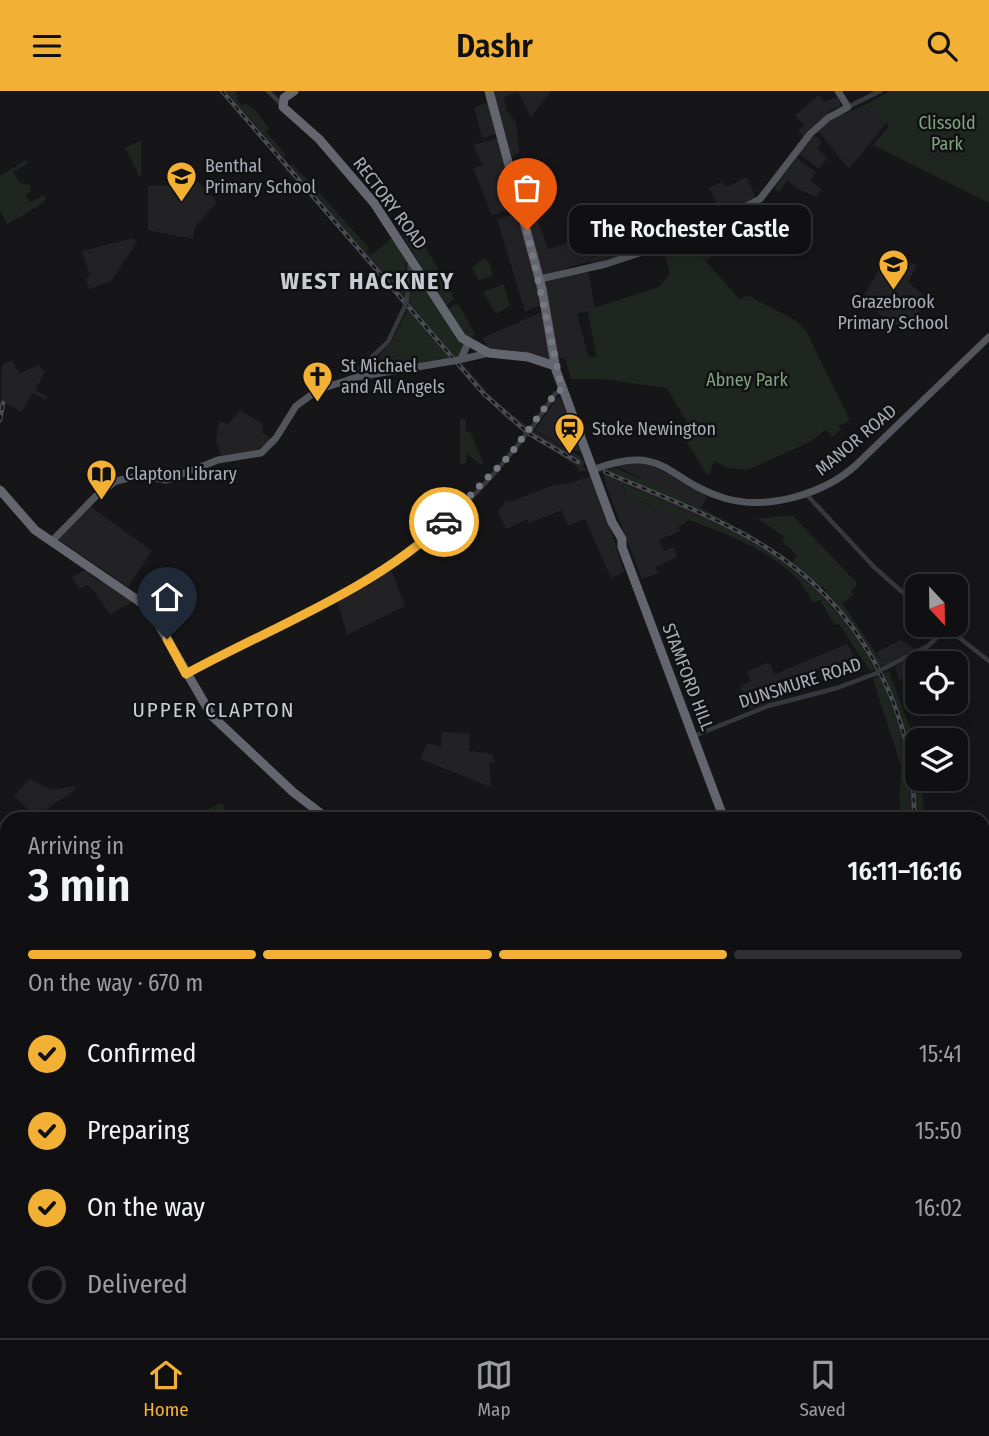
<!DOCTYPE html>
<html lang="en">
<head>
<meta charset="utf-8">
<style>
	:root { --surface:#101012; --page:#1e1e20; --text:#f1f3f6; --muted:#9c9d9f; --line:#303032; --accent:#f2b134 }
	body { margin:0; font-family:"Fira Sans Condensed",sans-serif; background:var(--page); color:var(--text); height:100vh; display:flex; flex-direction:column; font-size:26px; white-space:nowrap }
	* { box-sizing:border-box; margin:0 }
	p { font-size:23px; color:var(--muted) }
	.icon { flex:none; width:38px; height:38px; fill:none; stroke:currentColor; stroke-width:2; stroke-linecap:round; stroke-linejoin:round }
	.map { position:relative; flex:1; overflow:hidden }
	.panel { position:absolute; left:0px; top:721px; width:990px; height:527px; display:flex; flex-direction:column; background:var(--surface); border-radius:21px 21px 0 0; box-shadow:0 4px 18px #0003,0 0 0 2px var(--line) }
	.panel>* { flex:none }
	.needle { width:46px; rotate:158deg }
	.controls { position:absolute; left:905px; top:483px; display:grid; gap:14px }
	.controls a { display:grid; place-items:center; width:63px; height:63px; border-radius:14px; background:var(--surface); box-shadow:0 4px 18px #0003,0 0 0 2px var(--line); font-size:35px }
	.pin { position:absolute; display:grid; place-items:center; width:60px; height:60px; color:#fff; margin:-72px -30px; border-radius:50% 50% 50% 0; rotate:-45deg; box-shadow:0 0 7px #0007 }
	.pin .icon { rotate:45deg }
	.courier { position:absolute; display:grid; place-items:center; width:70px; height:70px; margin:-35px; border:5px solid #f2b134; border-radius:50%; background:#fff; color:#222; box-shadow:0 2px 9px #0007 }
	.bubble { position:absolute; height:49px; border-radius:14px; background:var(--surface); box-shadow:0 4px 18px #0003,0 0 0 2px var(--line); font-size:23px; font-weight:600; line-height:49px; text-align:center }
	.summary em { font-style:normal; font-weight:600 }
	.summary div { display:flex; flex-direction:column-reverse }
	.summary { display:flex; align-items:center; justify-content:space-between; height:119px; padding:0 28px }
	h1 { font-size:46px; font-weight:600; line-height:52px }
	.bar { display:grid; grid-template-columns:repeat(4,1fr); gap:10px 7px; align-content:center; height:84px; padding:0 28px }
	.bar i { height:9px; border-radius:5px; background:var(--line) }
	.bar .active { background:var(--accent) }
	.bar p { grid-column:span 4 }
	ol { padding:0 28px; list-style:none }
	li { display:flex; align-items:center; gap:21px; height:77px }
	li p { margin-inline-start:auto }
	li .icon { padding:7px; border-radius:50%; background:var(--accent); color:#111; stroke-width:4 }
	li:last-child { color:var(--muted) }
	li i { width:38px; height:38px; border:4px solid var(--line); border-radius:50% }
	header { display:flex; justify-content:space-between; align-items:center; height:91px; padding:0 28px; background:var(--accent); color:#111; font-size:32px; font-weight:600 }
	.menu { display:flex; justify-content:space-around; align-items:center; height:98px; border-top:2px solid var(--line); background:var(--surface); font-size:19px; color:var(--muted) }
	.menu a { display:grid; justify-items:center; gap:4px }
	.menu .active { color:var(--accent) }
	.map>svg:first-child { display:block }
	.built { fill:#222225 }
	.green { fill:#1e261f }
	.water { fill:#2c353c }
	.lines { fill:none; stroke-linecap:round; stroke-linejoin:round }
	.minor { stroke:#37383d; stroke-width:4.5 }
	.major { stroke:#53555c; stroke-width:7 }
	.highway { stroke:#63666e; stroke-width:9 }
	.rail-casing { stroke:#4a4c52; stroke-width:4.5 }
	.rail { stroke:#111113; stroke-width:2; stroke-dasharray:5; stroke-linecap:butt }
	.minor-bridge { stroke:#37383d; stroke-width:4.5 }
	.major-bridge { stroke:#53555c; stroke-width:7 }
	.done { stroke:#757880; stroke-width:7; stroke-dasharray:0 12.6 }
	.route { stroke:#f2b134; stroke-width:9 }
	.labels { text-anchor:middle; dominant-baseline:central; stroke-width:5; stroke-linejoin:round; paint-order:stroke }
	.park-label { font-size:18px; fill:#7fa381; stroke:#111113 }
	.poi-label { font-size:18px; fill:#a8adb8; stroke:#111113; text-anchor:start }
	.street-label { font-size:18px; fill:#a8adb8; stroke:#111113 }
	.quarter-label { font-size:21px; letter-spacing:2px; fill:#c9ccd4; stroke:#111113 }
	.district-label { font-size:24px; font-weight:bold; letter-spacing:2px; fill:#c9ccd4; stroke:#111113 }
</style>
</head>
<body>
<header><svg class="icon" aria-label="menu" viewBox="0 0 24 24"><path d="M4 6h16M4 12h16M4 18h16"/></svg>Dashr<svg class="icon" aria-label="search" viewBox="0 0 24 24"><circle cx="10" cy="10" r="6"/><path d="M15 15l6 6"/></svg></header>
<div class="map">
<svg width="989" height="1247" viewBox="0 0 989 1247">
	<rect width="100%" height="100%" fill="#161618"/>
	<path class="built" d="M219,0H226L289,74L293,73L493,308L534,340L581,366L585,371L583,376L591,381L579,380L577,376L505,327L289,82L284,81L287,77Z
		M493,0H551L531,26L518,1L504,6L507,20L516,31L519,61L512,66Z
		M819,4L824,11L838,6L841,15L831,19L805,47L798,40L804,34L795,24Z
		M488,12L496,43L482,47L474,16Z
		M869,12L884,35L849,78L818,40L834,27Z
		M815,44L822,51L817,57L827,67L819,78L799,63Z
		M497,47L515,117L492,124L473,77L483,74L473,54Z
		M525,66L536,109L531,111L548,158L610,138L614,154L595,158L596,164L590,167L597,165L616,155L620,166L591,173L590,170L541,185L512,71Z
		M797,67L816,81L811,90L821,98L817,106L800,99L788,90L790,86L779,101L774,97Z
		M186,79L217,111L195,136L193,148L148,139V95L171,94Z
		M746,86L757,108L722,123L709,97L721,91L727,96Z
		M519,122L543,213L525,221L497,128Z
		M712,137L727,153L706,170L689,150Z
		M650,144L653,155L623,166L620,154Z
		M133,147L137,151L111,190L89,198L86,188L90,184L82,160Z
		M889,161L917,175L908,191L930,210L903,238L860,211Z
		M588,180L595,217L577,223L589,267H557L544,190Z
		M544,220L549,268L490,259L482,247Z
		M12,269L19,283L38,274L45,281L35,299L47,306L46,309L33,302L21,321L5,312L0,334L2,274Z
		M557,307H560L584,363L572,358L570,360L535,339Z
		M240,319L263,333V342L271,348L255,360L221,365L216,350L219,330L228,333Z
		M647,372L708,403L701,417L621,377L613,376L621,373Z
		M605,380L736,438L770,457L822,494L821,497L844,522L870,559L895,611L912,676L916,728H910L908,677L891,613L870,568L832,515L800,484L757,454L623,392L625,401L632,407L689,429L678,436L680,440L659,449L664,460L674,456L677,466L656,476L658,482L642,488L605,392L613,388L604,384Z
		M593,384L624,481L611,487L585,428L568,435L562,419L529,432L527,428L507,438L497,421L507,409L509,411L554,394L571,392Z
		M90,415L152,460L128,496L58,448Z
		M463,420L479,439L466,451L468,456L452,467L437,446Z
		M85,479L100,491L104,489L133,511L110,523L93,499L87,494L79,498L72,486Z
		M391,479L405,515L347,544L337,509Z
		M900,549L918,559L884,575L877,561Z
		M847,553L855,566L829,576L778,589L783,607L749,618L740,595L751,590L747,580L769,571L775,583Z
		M920,563L926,572H917V580L899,589L895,576Z
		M442,641L470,643L469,660L492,663L494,671L489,672L491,696L420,668L427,652L441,656Z
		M30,688L52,699L74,695L75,699L44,720L47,728H38L14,705Z
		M620,1241H736L741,1247H624Z"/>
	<path class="green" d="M226,0H235L238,5L236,8L242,15L245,12L255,19L269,37L266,41L286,64L284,67Z
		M890,0H989V112L873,54L889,35L887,32L883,34L869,12Z
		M141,49V86H140L125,57Z
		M26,69L28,72L13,81L20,92L30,94L31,100L26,104L30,111L45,104V109C37,117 19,127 7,133L0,120V85Z
		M304,85L369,157L365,161L303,86Z
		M414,136L451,200L454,208L446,215L402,144Z
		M392,147L406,169L404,206L369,166Z
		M688,150L740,209L747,204L795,229L806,240L850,329L839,335L841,338L833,346L825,339L810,351L747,379L728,377L714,370L710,383L707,384L686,350L690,337L667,297L601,288H571L565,266H597L587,219L659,196L670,183L663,158Z
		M484,167L489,171L493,185L479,189L472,177Z
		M413,173L465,255L460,265L455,266L409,213Z
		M504,193L510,215L496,223L483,201Z
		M455,213L459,214L475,243L474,246L467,247L448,218Z
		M408,218L451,267L363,282L391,252Z
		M460,328H466V341L470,340L477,356L473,358L477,357L484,373L481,374L466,362V372L460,374Z
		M613,376L657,394L745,440L792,471L797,464L782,450L785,446L758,428L792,424L858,493L851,500L853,503L845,511L841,510L883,573L879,576L859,542L819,491L817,493C756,440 679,413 605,380Z
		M604,384L691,423V425C701,425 715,434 726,438C790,467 841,516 875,578L870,580L839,533L835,534L820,509L813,512C793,462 712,438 665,420C654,416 642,409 630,408L622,392L613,389L605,392Z
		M889,580L917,656V688H922L924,728H916C916,678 905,628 883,583Z
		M879,585C900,629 912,679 910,728H899L901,675L873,588Z
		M220,712L225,714L223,717L235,728H190Z
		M0,815L7,818V1028L0,1020Z
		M0,1026L7,1034V1075L0,1073Z
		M0,1081L7,1083V1147L0,1142Z
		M120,1241H508L516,1247H122Z"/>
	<path class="water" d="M165,1241H308L316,1247H166Z
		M380,1241H486L493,1247H387Z"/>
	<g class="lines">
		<path class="minor" d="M268,0L283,15
			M848,16L880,0
			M407,208L410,171
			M357,286L360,277L388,251L405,215
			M531,338L555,303L562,298
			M807,404L874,476L917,514
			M943,534L989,570
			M881,579L928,555L947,537
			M187,583C256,544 332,514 397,469C447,435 490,391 526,343
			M694,645L768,615L837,597L877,582"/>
		<path class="major" d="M540,188L606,173L679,149L760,108L810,43L828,27L848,16L838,0
			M461,268L468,252
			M458,269L489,262
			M595,378C667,352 665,389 724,407C767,420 823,403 855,375L989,246
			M52,450L96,405L116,390L138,385L167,389L218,369L261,362L276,347L296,315L318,299L357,286L453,270
			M984,791L989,790
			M984,985H989"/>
		<path class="highway" d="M294,0L284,7L283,16L319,48L374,112L462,247L489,262L528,266L555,275
			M489,0L542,198L556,279L612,431L622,448V456L724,728
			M0,399L35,439L149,517L212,625L293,701L328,728
			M920,1241L921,1247"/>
		<defs>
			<path id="rail" d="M222,0L484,303L528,342L578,371
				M0,329L3,312
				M605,381C658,404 715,425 764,455C858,513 916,618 914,728
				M0,1021L7,1030
				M0,1080L7,1082
				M984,1100L989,1111
				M984,1158L989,1161
				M345,1241L353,1247
				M794,1247L801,1241"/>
		</defs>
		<use href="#rail" class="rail-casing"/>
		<use href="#rail" class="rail"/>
		<path class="minor-bridge" d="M405,215L407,208
			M526,343L531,338
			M877,582L881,579"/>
		<path class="major-bridge" d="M453,270L458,269"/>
	</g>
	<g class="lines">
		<path class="done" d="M444,431L509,365L555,303L562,298L527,139"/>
		<path class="route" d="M167,548L186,583C268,538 377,497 444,431"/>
	</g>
	<defs>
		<symbol id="school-pin" viewBox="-11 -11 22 30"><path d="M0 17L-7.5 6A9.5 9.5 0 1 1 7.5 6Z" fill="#f2b134" stroke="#111113"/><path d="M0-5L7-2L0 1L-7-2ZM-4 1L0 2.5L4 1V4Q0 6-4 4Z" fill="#111"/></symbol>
		<symbol id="church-pin" viewBox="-11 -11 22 30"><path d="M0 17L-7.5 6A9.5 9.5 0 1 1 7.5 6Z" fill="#f2b134" stroke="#111113"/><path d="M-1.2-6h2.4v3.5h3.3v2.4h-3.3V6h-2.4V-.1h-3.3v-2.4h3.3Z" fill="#111"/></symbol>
		<symbol id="station-pin" viewBox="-11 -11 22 30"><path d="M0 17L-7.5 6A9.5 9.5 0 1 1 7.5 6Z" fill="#f2b134" stroke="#111113"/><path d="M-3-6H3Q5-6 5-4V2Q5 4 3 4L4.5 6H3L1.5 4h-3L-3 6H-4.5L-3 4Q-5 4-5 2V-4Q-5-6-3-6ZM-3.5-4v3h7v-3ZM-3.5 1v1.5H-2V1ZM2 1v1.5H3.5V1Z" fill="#111"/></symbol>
		<symbol id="library-pin" viewBox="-11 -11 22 30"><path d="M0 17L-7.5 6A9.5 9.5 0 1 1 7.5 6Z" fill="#f2b134" stroke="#111113"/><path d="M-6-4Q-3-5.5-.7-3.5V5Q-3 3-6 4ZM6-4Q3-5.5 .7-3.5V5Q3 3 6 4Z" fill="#111"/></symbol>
	</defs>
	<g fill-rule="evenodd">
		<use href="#school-pin" x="164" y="68" width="35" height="47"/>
		<use href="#school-pin" x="876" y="156" width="35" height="47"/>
		<use href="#church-pin" x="300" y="268" width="35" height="47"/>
		<use href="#station-pin" x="552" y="320" width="35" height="47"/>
		<use href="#library-pin" x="84" y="366" width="35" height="47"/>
	</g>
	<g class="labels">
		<g class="park-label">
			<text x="947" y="32">Clissold<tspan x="947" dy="21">Park</tspan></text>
			<text x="747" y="289">Abney Park</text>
		</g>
		<g class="poi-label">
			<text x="205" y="75">Benthal<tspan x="205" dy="21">Primary School</tspan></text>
			<text x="893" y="211" text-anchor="middle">Grazebrook<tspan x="893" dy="21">Primary School</tspan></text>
			<text x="341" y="275">St Michael<tspan x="341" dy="21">and All Angels</tspan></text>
			<text x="592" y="338">Stoke Newington</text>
			<text x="125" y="383">Clapton Library</text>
		</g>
		<g class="street-label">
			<text transform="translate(390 112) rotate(53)">RECTORY ROAD</text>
			<text transform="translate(856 349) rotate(-40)">MANOR ROAD</text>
			<text transform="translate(688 586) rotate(69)">STAMFORD HILL</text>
			<text transform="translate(800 592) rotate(-18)">DUNSMURE ROAD</text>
		</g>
		<g class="quarter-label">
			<text x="214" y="619">UPPER CLAPTON</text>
		</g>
		<g class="district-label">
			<text x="368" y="190">WEST HACKNEY</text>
		</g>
	</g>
</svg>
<div class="controls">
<a><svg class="needle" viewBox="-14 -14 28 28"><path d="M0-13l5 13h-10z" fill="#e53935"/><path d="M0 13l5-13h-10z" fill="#9c9d9f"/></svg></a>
<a><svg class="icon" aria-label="locate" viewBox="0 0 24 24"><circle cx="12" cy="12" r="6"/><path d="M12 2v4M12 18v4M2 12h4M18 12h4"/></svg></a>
<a><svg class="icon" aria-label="layers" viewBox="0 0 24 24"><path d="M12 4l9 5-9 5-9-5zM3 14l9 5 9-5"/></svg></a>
</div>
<div class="pin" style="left:527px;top:139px;background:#ea580c"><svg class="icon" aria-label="bag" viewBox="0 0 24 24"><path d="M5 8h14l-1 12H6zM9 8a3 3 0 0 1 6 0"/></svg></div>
<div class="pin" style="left:167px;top:548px;background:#1f2937"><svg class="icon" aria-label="home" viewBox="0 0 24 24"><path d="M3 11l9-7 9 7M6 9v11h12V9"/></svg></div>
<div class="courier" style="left:444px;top:431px"><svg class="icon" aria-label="car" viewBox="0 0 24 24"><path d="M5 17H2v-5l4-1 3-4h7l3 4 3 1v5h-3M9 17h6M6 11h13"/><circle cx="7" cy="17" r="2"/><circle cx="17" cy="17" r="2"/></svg></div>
<div class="bubble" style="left:569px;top:114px;width:242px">The Rochester Castle</div>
<section class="panel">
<div class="summary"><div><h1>3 min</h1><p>Arriving in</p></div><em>16:11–16:16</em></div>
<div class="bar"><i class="active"></i><i class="active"></i><i class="active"></i><i></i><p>On the way · 670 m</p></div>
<ol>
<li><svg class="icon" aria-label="check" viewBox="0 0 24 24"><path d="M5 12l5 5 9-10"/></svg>Confirmed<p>15:41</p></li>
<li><svg class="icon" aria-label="check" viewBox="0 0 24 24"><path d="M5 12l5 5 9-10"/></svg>Preparing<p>15:50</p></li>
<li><svg class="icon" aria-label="check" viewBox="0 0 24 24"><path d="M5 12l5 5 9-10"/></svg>On the way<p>16:02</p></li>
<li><i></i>Delivered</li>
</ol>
</section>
</div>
<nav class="menu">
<a class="active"><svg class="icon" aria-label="home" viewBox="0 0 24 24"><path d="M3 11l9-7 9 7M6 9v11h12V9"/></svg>Home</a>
<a><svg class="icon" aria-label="map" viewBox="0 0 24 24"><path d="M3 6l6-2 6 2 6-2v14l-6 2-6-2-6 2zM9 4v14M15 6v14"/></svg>Map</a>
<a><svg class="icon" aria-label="saved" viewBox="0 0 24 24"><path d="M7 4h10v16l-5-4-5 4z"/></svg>Saved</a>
</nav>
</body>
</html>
